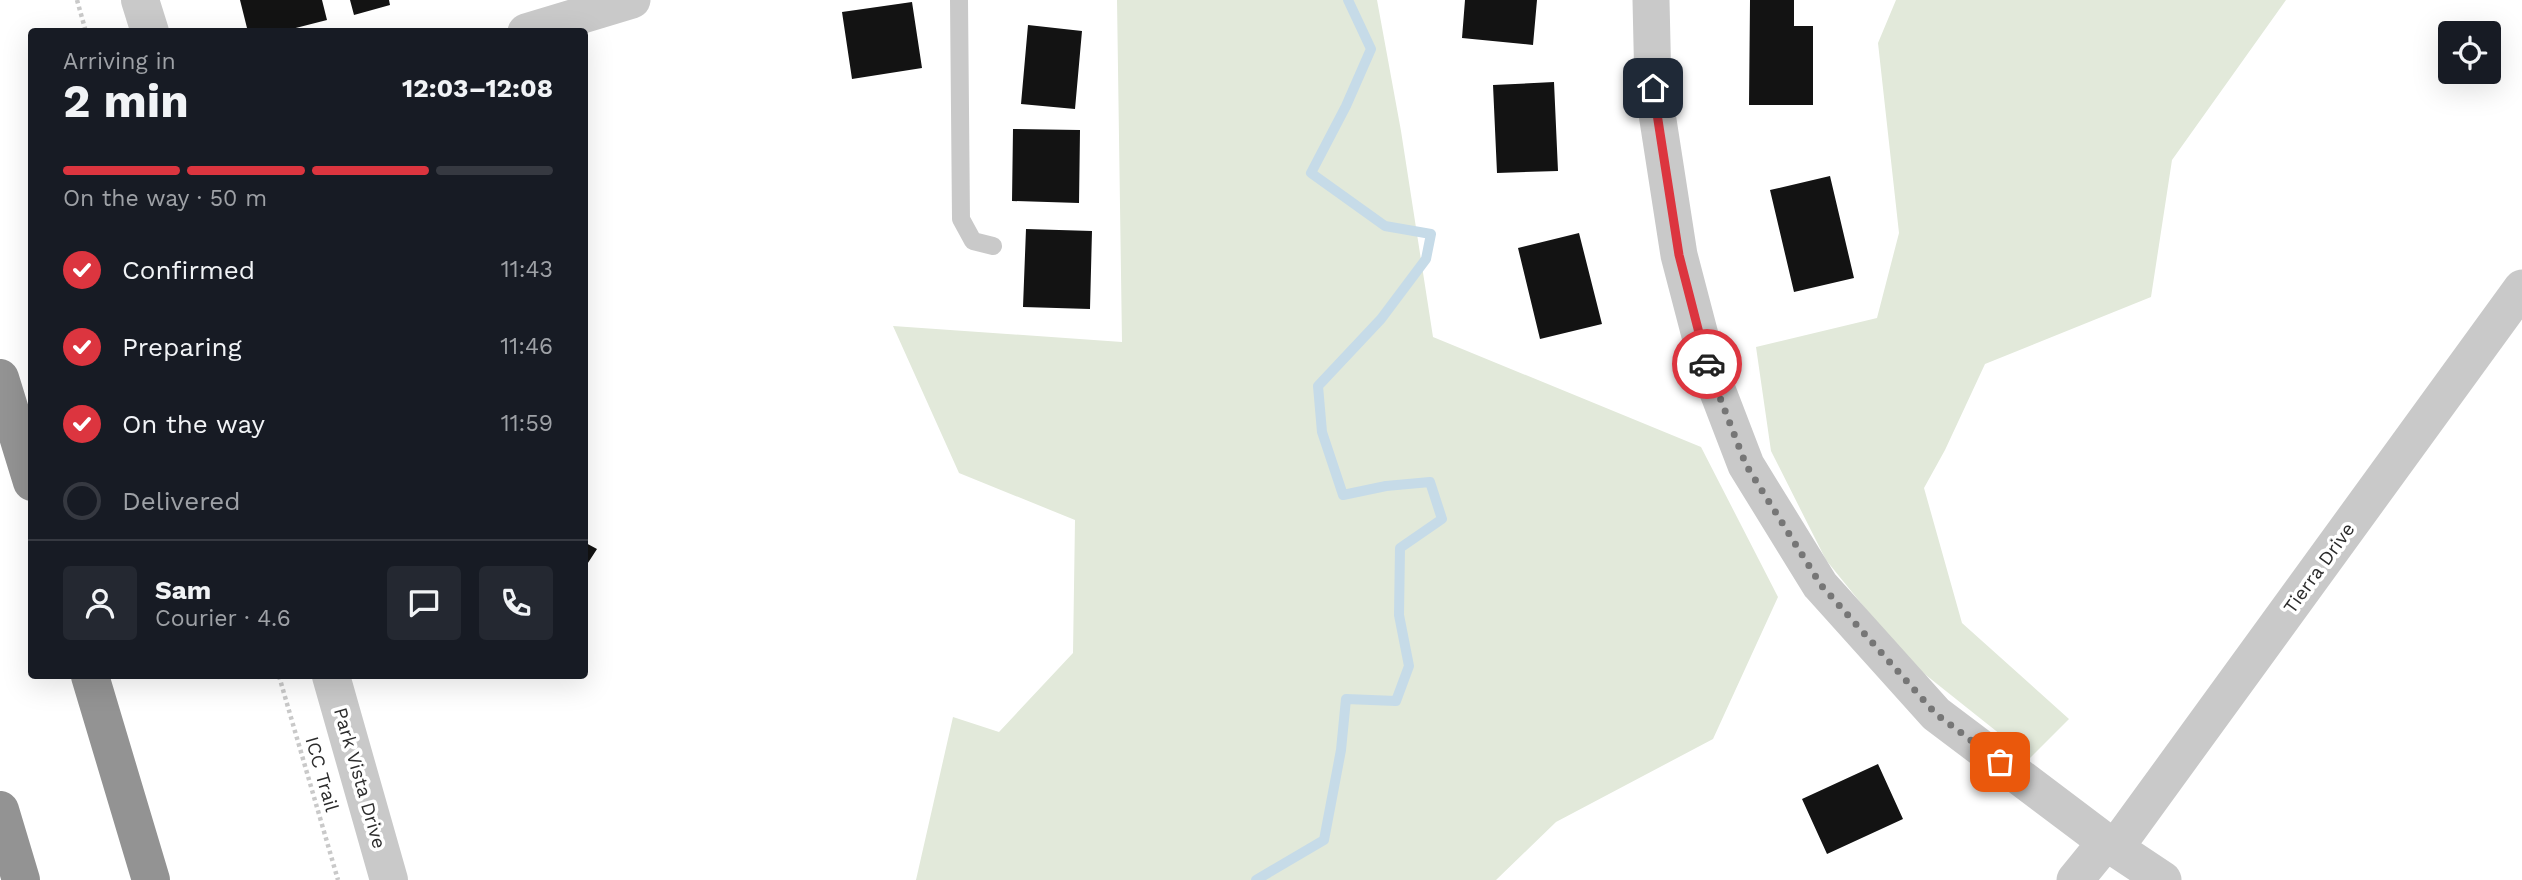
<!DOCTYPE html>
<html lang="en">
<head>
<meta charset="utf-8">
<style>
	:root { --surface:#171b24; --page:#242831; --text:#f1f3f6; --muted:#9ea1a6; --line:#363941; --accent:#dc353f }
	body { margin:0; font-family:"Work Sans",sans-serif; background:var(--page); color:var(--text); height:100vh; display:flex; flex-direction:column; font-size:26px; white-space:nowrap }
	* { box-sizing:border-box; margin:0 }
	p { font-size:23px; color:var(--muted) }
	.icon { flex:none; width:38px; height:38px; fill:none; stroke:currentColor; stroke-width:2; stroke-linecap:round; stroke-linejoin:round }
	.map { position:relative; flex:1; overflow:hidden }
	.panel { position:absolute; left:28px; top:28px; width:560px; height:651px; display:flex; flex-direction:column; background:var(--surface); border-radius:7px; box-shadow:0 7px 28px #0002 }
	.panel>* { flex:none }
	.tools { position:absolute; left:2438px; top:21px; display:grid; gap:14px }
	.tools a { display:grid; place-items:center; width:63px; height:63px; border-radius:7px; background:var(--surface); box-shadow:0 7px 28px #0002; font-size:35px }
	.pin { position:absolute; display:grid; place-items:center; width:60px; height:60px; color:#fff; margin:-30px; border-radius:14px; box-shadow:0 4px 10px #0006 }
	.courier { position:absolute; display:grid; place-items:center; width:70px; height:70px; margin:-35px; border:5px solid #dc353f; border-radius:50%; background:#fff; color:#222; box-shadow:0 2px 9px #0007 }
	.head em { font-style:normal; font-weight:700 }
	.head div { display:flex; flex-direction:column-reverse }
	.head { display:flex; align-items:center; justify-content:space-between; height:119px; padding:0 35px }
	h1 { font-size:46px; font-weight:700; line-height:52px }
	.bar { display:grid; grid-template-columns:repeat(4,1fr); gap:10px 7px; align-content:center; height:84px; padding:0 35px }
	.bar i { height:9px; border-radius:5px; background:var(--line) }
	.bar .on { background:var(--accent) }
	.bar p { grid-column:span 4 }
	.line { display:flex; align-items:center; gap:18px; padding:0 35px; border-top:2px solid var(--line) }
	.line div { flex:1 }
	.round { display:grid; place-items:center; flex:none; width:74px; height:74px; border-radius:7px; background:var(--page) }
	ol { padding:0 35px; list-style:none }
	li { display:flex; align-items:center; gap:21px; height:77px }
	li p { margin-inline-start:auto }
	li .icon { padding:7px; border-radius:50%; background:var(--accent); color:#fff; stroke-width:4 }
	li:last-child { color:var(--muted) }
	li i { width:38px; height:38px; border:4px solid var(--line); border-radius:50% }
	.map>svg:first-child { display:block }
	.green { fill:#e2e9da }
	.lines { fill:none; stroke-linecap:round; stroke-linejoin:round }
	.stream { stroke:#c6dbe8; stroke-width:10 }
	.building { fill:#131313 }
	.path { stroke:#c9c9c9; stroke-width:4.5; stroke-dasharray:3.5 3.5; stroke-linecap:butt }
	.service { stroke:#c9c9c9; stroke-width:18 }
	.minor { stroke:#c9c9c9; stroke-width:37 }
	.tertiary { stroke:#c9c9c9; stroke-width:38 }
	.motorway { stroke:#939393; stroke-width:38 }
	.done { stroke:#767676; stroke-width:7; stroke-dasharray:0 12.6 }
	.route { stroke:#dc353f; stroke-width:9 }
	.labels { text-anchor:middle; dominant-baseline:central; stroke-width:7; stroke-linejoin:round; paint-order:stroke }
	.street-label { font-size:19px; fill:#2c2c2c; stroke:#fff }
</style>
</head>
<body>
<div class="map">
<svg width="2522" height="880" viewBox="0 0 2522 880">
	<rect width="100%" height="100%" fill="#fff"/>
	<path class="green" d="M1117,0H1377L1401,131L1433,337L1701,447L1778,597L1713,739L1556,822L1496,880H916L953,717L999,732L1073,653L1075,520L959,473L893,326L1122,342Z
		M1896,0H2286L2172,160L2151,297L1985,364L1945,450L1924,488L1962,623L2069,719L2030,758L1907,660L1826,560L1771,451L1756,347L1877,318L1899,233L1878,43Z"/>
	<g class="lines">
		<path class="stream" d="M1256,880L1324,840L1341,750L1346,699L1396,701L1409,666L1399,615L1400,548L1442,519L1430,482L1386,486L1343,495L1322,432L1318,386L1381,319L1426,259L1431,234L1385,226L1311,173L1346,106L1371,49L1348,0"/>
	</g>
	<path class="building" d="M240,0H322L327,20L280,32H248Z
		M350,0H389L390,5L354,15Z
		M1465,0H1537L1533,45L1462,38Z
		M1750,0H1794V26H1813V105H1749Z
		M912,2L922,68L852,79L842,12Z
		M1028,25L1082,31L1075,109L1021,104Z
		M1554,82L1558,171L1497,173L1493,85Z
		M1013,129L1080,130L1079,203L1012,201Z
		M1830,176L1854,278L1794,292L1770,190Z
		M1026,229L1092,231L1090,309L1023,307Z
		M1579,233L1602,324L1540,339L1518,248Z
		M584,542L597,549L584,569Z
		M1878,764L1903,819L1827,854L1802,799Z"/>
	<g class="lines">
		<path class="path" d="M77,0L86,32
			M279,676L338,880"/>
		<path class="service" d="M959,0L961,219L973,241L993,246"/>
		<path class="minor" d="M1651,0L1653,88L1679,255L1708,366L1746,465L1820,585L1936,714L2106,842L2163,880
			M526,32L632,0
			M2115,848L2522,288
			M2075,880L2106,842"/>
		<path class="tertiary" d="M140,0L150,32
			M331,676L389,880"/>
		<path class="motorway" d="M0,378L32,482
			M90,676L151,880
			M0,810L21,880"/>
	</g>
	<g class="lines">
		<path class="done" d="M1707,364L1746,465L1821,585L1936,714L2000,762"/>
		<path class="route" d="M1653,88L1679,255L1707,364"/>
	</g>
	<g class="labels">
		<g class="street-label">
			<text transform="translate(2319 568) rotate(-54)">Tierra Drive</text>
			<text transform="translate(322 774) rotate(74)">ICC Trail</text>
			<text transform="translate(360 778) rotate(74)">Park Vista Drive</text>
		</g>
	</g>
</svg>
<div class="tools">
<a><svg class="icon" aria-label="locate" viewBox="0 0 24 24"><circle cx="12" cy="12" r="6"/><path d="M12 2v4M12 18v4M2 12h4M18 12h4"/></svg></a>
</div>
<div class="pin" style="left:2000px;top:762px;background:#ea580c"><svg class="icon" aria-label="bag" viewBox="0 0 24 24"><path d="M5 8h14l-1 12H6zM9 8a3 3 0 0 1 6 0"/></svg></div>
<div class="pin" style="left:1653px;top:88px;background:#1f2937"><svg class="icon" aria-label="home" viewBox="0 0 24 24"><path d="M3 11l9-7 9 7M6 9v11h12V9"/></svg></div>
<div class="courier" style="left:1707px;top:364px"><svg class="icon" aria-label="car" viewBox="0 0 24 24"><path d="M5 17H2v-5l4-1 3-4h7l3 4 3 1v5h-3M9 17h6M6 11h13"/><circle cx="7" cy="17" r="2"/><circle cx="17" cy="17" r="2"/></svg></div>
<section class="panel">
<div class="head"><div><h1>2 min</h1><p>Arriving in</p></div><em>12:03–12:08</em></div>
<div class="bar"><i class="on"></i><i class="on"></i><i class="on"></i><i></i><p>On the way · 50 m</p></div>
<ol>
<li><svg class="icon" aria-label="check" viewBox="0 0 24 24"><path d="M5 12l5 5 9-10"/></svg>Confirmed<p>11:43</p></li>
<li><svg class="icon" aria-label="check" viewBox="0 0 24 24"><path d="M5 12l5 5 9-10"/></svg>Preparing<p>11:46</p></li>
<li><svg class="icon" aria-label="check" viewBox="0 0 24 24"><path d="M5 12l5 5 9-10"/></svg>On the way<p>11:59</p></li>
<li><i></i>Delivered</li>
</ol>
<div class="line" style="height:126px"><a class="round"><svg class="icon" aria-label="person" viewBox="0 0 24 24"><circle cx="12" cy="8" r="4"/><path d="M4 21q1-7 8-7t8 7"/></svg></a><div><b>Sam</b><p>Courier · 4.6</p></div><a class="round"><svg class="icon" aria-label="chat" viewBox="0 0 24 24"><path d="M4 5h16v11H9l-5 4z"/></svg></a><a class="round"><svg class="icon" aria-label="phone" viewBox="0 0 24 24"><path d="M5 4h4l2 5-3 2q2 4 5 5l2-3 5 2v4C11 20 4 13 5 4z"/></svg></a></div>
</section>
</div>
</body>
</html>
